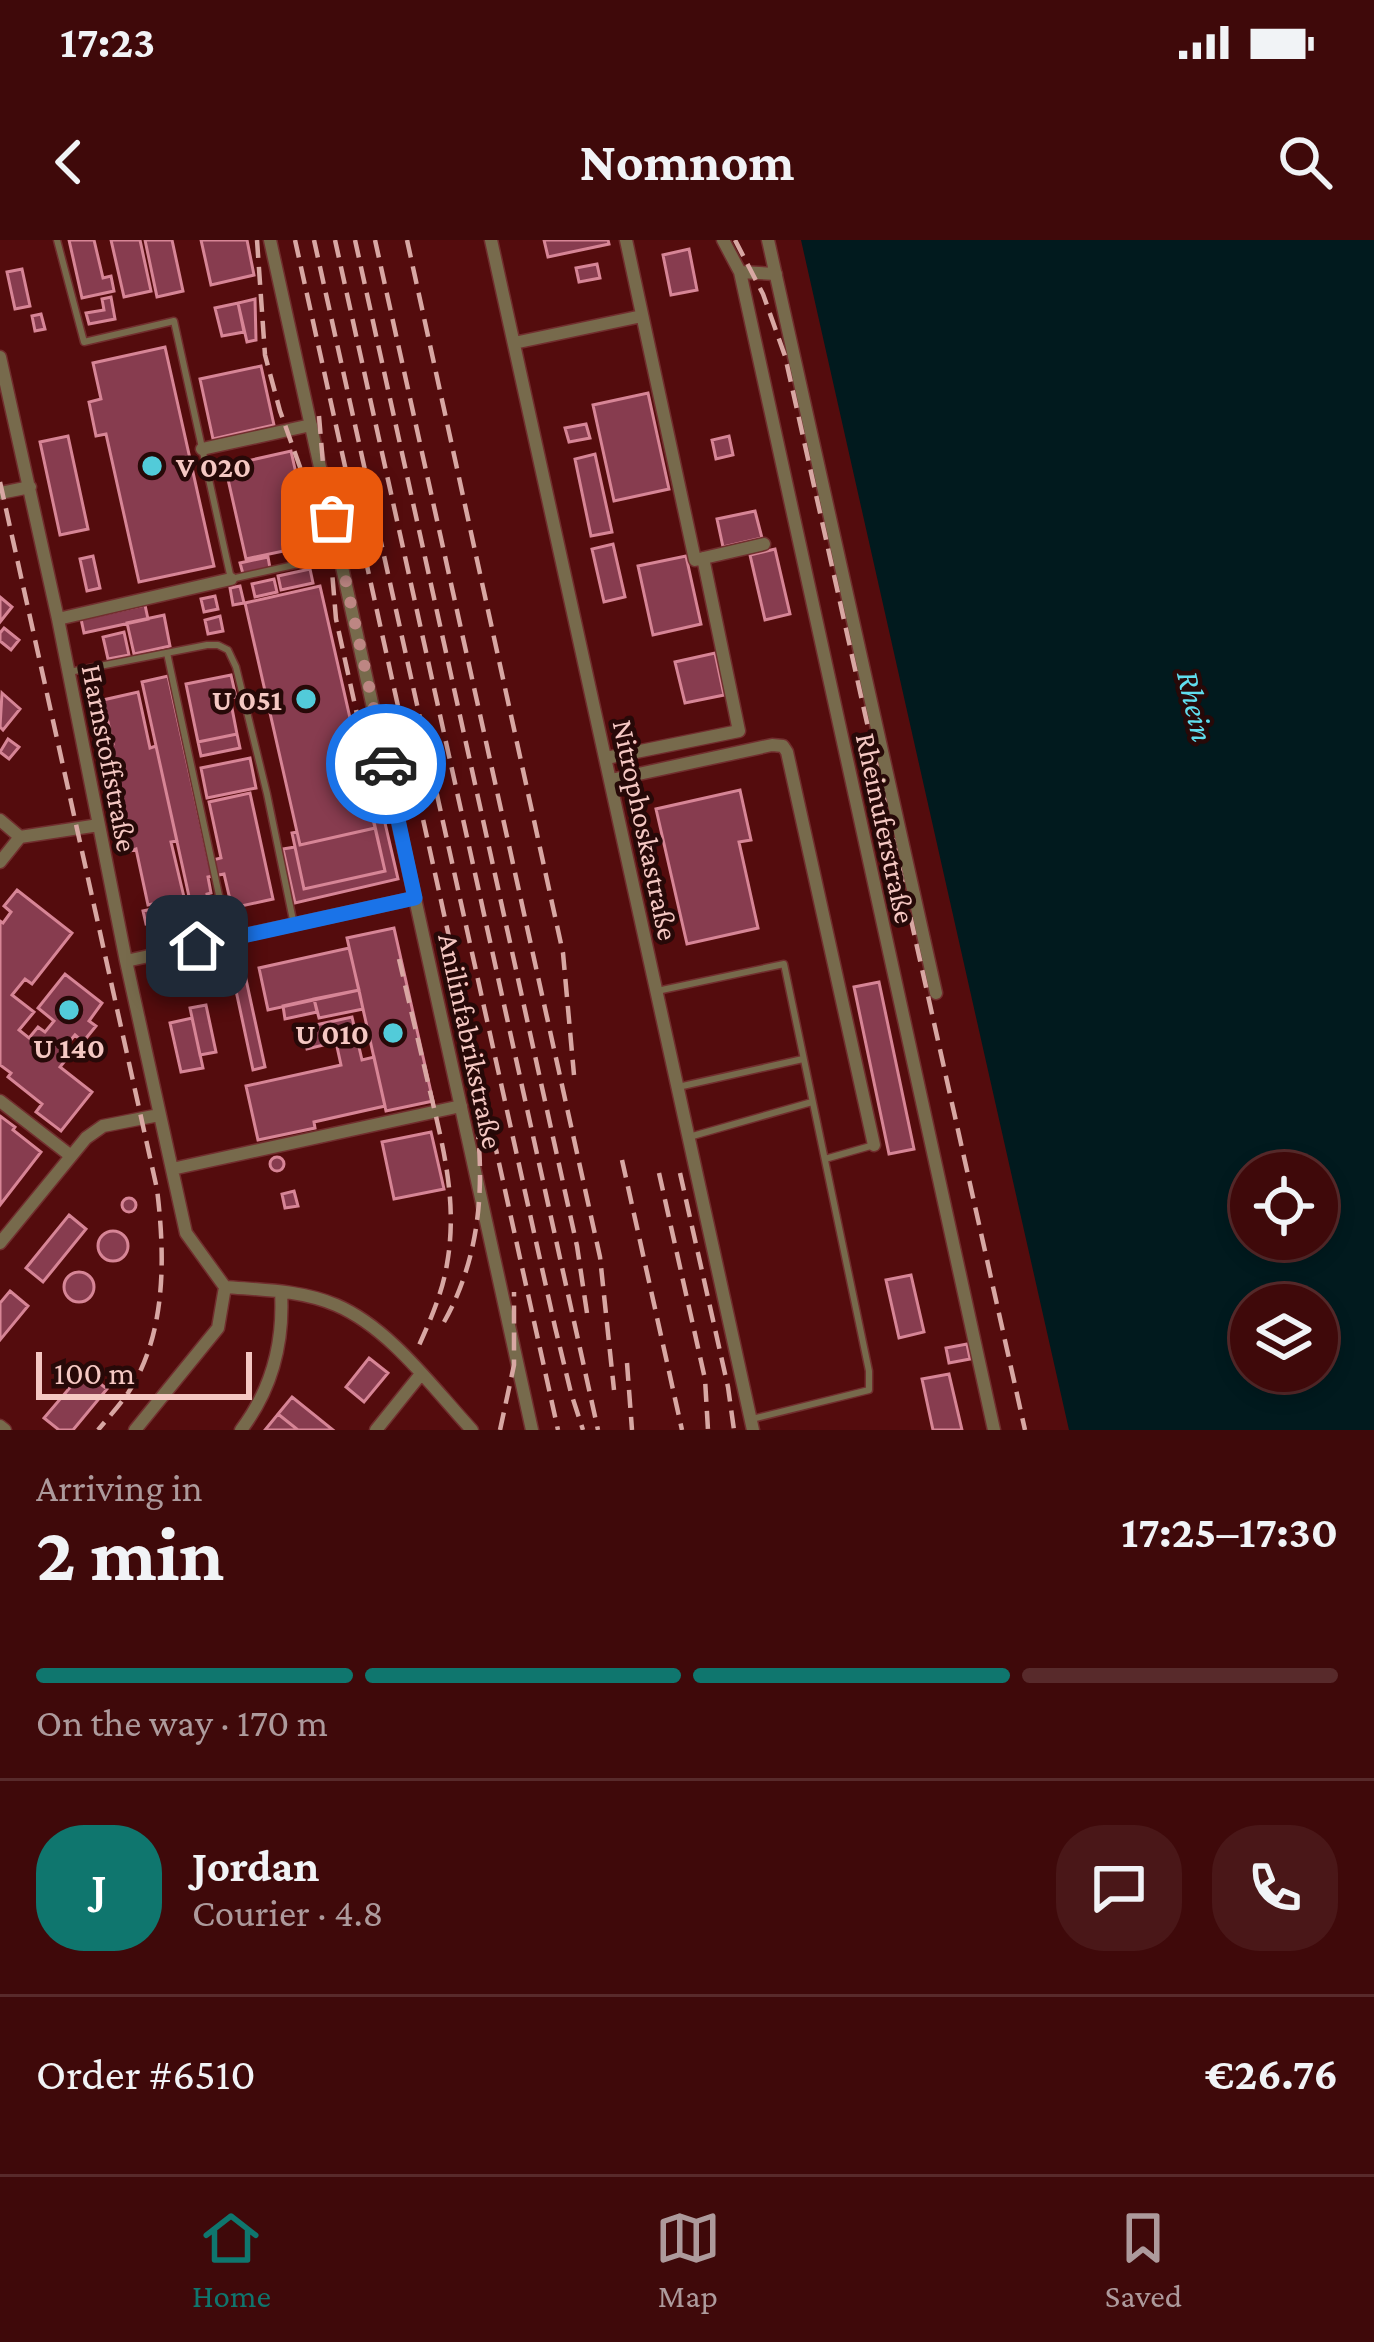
<!DOCTYPE html>
<html lang="en">
<head>
<meta charset="utf-8">
<style>
	:root { --surface:#3f090a; --page:#4a1718; --text:#f1f3f6; --muted:#ad9a9c; --line:#582a2b; --accent:#0f766e }
	body { margin:0; font-family:"Crimson Pro",serif; background:var(--page); color:var(--text); height:100vh; display:flex; flex-direction:column; font-size:45px; white-space:nowrap }
	* { box-sizing:border-box; margin:0 }
	p { font-size:39px; color:var(--muted) }
	.icon { flex:none; width:66px; height:66px; fill:none; stroke:currentColor; stroke-width:2; stroke-linecap:round; stroke-linejoin:round }
	.map { position:relative; height:1190px; overflow:hidden }
	.details { display:flex; flex-direction:column; background:var(--surface); flex:1 }
	.details>* { flex:none }
	.fabs { position:absolute; left:1230px; top:912px; display:grid; gap:24px }
	.fabs a { display:grid; place-items:center; width:108px; height:108px; border-radius:50%; background:var(--surface); box-shadow:0 6px 18px #0003,0 0 0 3px var(--line); font-size:60px }
	.scale { position:absolute; left:36px; bottom:30px; width:216px; box-sizing:border-box; padding-left:12px; border:6px solid #f5c8c3; border-top:0; font-size:33px; line-height:42px; white-space:nowrap; color:#f5c8c3; -webkit-text-stroke:9px #270908; paint-order:stroke }
	.pin { position:absolute; display:grid; place-items:center; width:102px; height:102px; color:#fff; margin:-51px; border-radius:24px; box-shadow:0 6px 18px #0006 }
	.courier { position:absolute; display:grid; place-items:center; width:120px; height:120px; margin:-60px; border:9px solid #1a73e8; border-radius:50%; background:#fff; color:#222; box-shadow:0 3px 15px #0007 }
	.overview em { font-style:normal; font-weight:700 }
	.overview div { display:flex; flex-direction:column-reverse }
	.overview { display:flex; align-items:center; justify-content:space-between; height:204px; padding:0 36px }
	h1 { font-size:78px; font-weight:700; line-height:90px }
	.bar { display:grid; grid-template-columns:repeat(4,1fr); gap:18px 12px; align-content:center; height:144px; padding:0 36px }
	.bar i { height:15px; border-radius:9px; background:var(--line) }
	.bar .on { background:var(--accent) }
	.bar p { grid-column:span 4 }
	.line { display:flex; align-items:center; gap:30px; padding:0 36px; border-top:3px solid var(--line) }
	.line div { flex:1 }
	.round { display:grid; place-items:center; flex:none; width:126px; height:126px; border-radius:48px; background:var(--page) }
	.status { display:flex; justify-content:space-between; align-items:center; height:84px; padding:0 60px; background:var(--surface); direction:ltr }
	.status svg { height:33px; fill:currentColor }
	header { display:flex; justify-content:space-between; align-items:center; height:156px; padding:0 36px; background:var(--surface); font-size:54px; font-weight:700 }
	.tabs { display:flex; justify-content:space-around; align-items:center; height:168px; border-top:3px solid var(--line); background:var(--surface); font-size:33px; color:var(--muted) }
	.tabs a { display:grid; justify-items:center; gap:6px }
	.tabs .on { color:var(--accent) }
	.map>svg:first-child { display:block }
	.water { fill:#011a1e; fill-rule:evenodd }
	.building { fill:#873c4f; stroke:#d78596; stroke-width:3 }
	.lines { fill:none; stroke-linecap:round; stroke-linejoin:round }
	.lane-casing { stroke:#712e2e; stroke-width:9 }
	.street-casing { stroke:#712e2e; stroke-width:15 }
	.lane { stroke:#776a4c; stroke-width:6 }
	.street { stroke:#776a4c; stroke-width:12 }
	.rail { stroke:#d8a7a3; stroke-width:4.5; stroke-dasharray:18 9; stroke-linecap:butt }
	.done { stroke:#bd8683; stroke-width:12; stroke-dasharray:0 21.6 }
	.route { stroke:#1a73e8; stroke-width:15 }
	.poi-dot { fill:#52cbd9; stroke:#270908; stroke-width:4.5 }
	.labels { text-anchor:middle; dominant-baseline:central; stroke-width:9; stroke-linejoin:round; paint-order:stroke }
	.poi-label { font-size:30px; font-weight:bold; fill:#f5c8c3; stroke:#270908; text-anchor:end }
	.street-label { font-size:30px; fill:#f5c8c3; stroke:#270908 }
	.water-label { font-size:33px; font-style:italic; fill:#60dded; stroke:#270908 }
</style>
</head>
<body>
<div class="status"><b>17:23</b><svg viewBox="0 0 49 12"><path d="M0 12V9h3v3zM5 12V6h3v6zM10 12V3h3v9zM15 12V0h3v12zM26 1h20v11H26zM47 4h2v5h-2z"/></svg></div>
<header><svg class="icon" aria-label="back" viewBox="0 0 24 24"><path d="M15 5l-7 7 7 7"/></svg>Nomnom<svg class="icon" aria-label="search" viewBox="0 0 24 24"><circle cx="10" cy="10" r="6"/><path d="M15 15l6 6"/></svg></header>
<div class="map">
<svg width="1374" height="1190" viewBox="0 0 1374 1190">
	<rect width="100%" height="100%" fill="#540c0d"/>
	<path class="water" d="M801,0H1374V1190H1069ZM1251,933H1317V999H1251ZM1251,1065H1317V1131H1251Z"/>
	<path class="building" d="M69,0H94L103,38L111,36L114,51L82,58Z
		M111,0H140L151,51L124,57Z
		M145,0H172L183,51L157,57Z
		M201,0H247L254,35L211,45Z
		M544,0H608L609,4L548,17Z
		M689,9L697,50L671,55L663,15Z
		M597,24L600,38L579,42L576,28Z
		M22,29L30,66L15,69L7,32Z
		M111,57L115,79L89,84L86,73L104,70L102,59Z
		M255,59L256,100L247,102L238,63Z
		M238,63L244,92L222,96L215,68Z
		M41,74L45,89L35,91L32,76Z
		M165,107L214,326L139,342L106,194L96,196L89,162L101,159L93,123Z
		M261,126L274,185L213,199L200,139Z
		M648,153L669,249L614,261L593,165Z
		M586,184L590,198L569,202L565,188Z
		M68,196L88,289L60,295L40,202Z
		M729,196L733,215L716,219L712,200Z
		M291,211L312,305L246,319L225,226Z
		M595,214L612,292L591,296L575,219Z
		M755,271L762,298L723,307L717,279Z
		M613,304L625,357L604,362L592,309Z
		M775,309L790,374L765,380L750,315Z
		M93,316L100,348L87,351L80,319Z
		M686,316L701,384L653,395L638,326Z
		M268,317L270,328L243,334L240,323Z
		M310,329L313,343L281,350L278,336Z
		M274,339L277,352L255,357L252,344Z
		M240,346L244,363L233,365L230,348Z
		M320,346L375,588L300,605L245,363Z
		M215,356L218,369L204,372L201,359Z
		M0,357L12,367L0,382Z
		M145,365L148,379L84,393L81,379Z
		M164,375L170,406L134,414L127,383Z
		M220,376L223,391L208,394L205,380Z
		M4,388L19,400L11,410L0,401V393Z
		M124,392L129,415L108,419L103,397Z
		M715,413L724,455L685,463L675,422Z
		M231,435L236,457L230,458L237,494L198,502L186,444Z
		M168,436L209,621L221,618L209,562L250,553L273,659L232,668L224,634L208,637L211,653L207,654L210,670L146,684L143,671L190,661L142,442Z
		M138,452L150,508L156,506L177,601L171,602L184,657L148,665L136,609L130,611L107,505L113,504L103,460Z
		M2,453L20,469L3,490L0,487Z
		M237,494L240,508L201,516L198,502Z
		M8,499L19,507L9,519L0,512Z
		M250,518L256,548L207,558L201,528Z
		M740,550L751,600L739,602L758,688L687,704L656,569Z
		M378,553L398,639L295,663L283,609L295,607L304,649L385,631L368,555Z
		M375,588L385,631L304,649L292,593L297,592L300,605Z
		M17,650L72,693L32,744L25,739L12,755L34,772L19,790L29,798L38,787L45,792L54,781L38,768L65,734L102,763L89,781L96,786L83,802L75,795L65,807L72,812L60,827L92,852L61,891L36,872L42,864L8,837L11,833L0,825V681L3,683L11,672L4,666Z
		M394,688L433,861L386,871L347,698Z
		M349,708L359,750L268,770L259,728Z
		M244,730L265,827L253,830L232,732Z
		M879,742L914,909L889,914L854,747Z
		M359,750L363,769L319,778L314,759Z
		M314,759L317,772L285,779L283,766Z
		M206,765L216,812L200,815L190,768Z
		M352,777L362,820L374,817L385,866L314,882L315,888L258,900L246,846L341,825L336,802L307,809L302,788Z
		M192,778L203,828L181,832L170,783Z
		M0,876L15,887L13,890L41,912L0,965Z
		M431,892L444,949L394,959L382,902Z
		M270 924a7 7 0 1 1 14 0a7 7 0 1 1-14 0Z
		M294,951L298,966L285,968L282,954Z
		M122 965a7 7 0 1 1 14 0a7 7 0 1 1-14 0Z
		M69,975L86,989L43,1042L26,1028Z
		M98 1006a15 15 0 1 1 30 0a15 15 0 1 1-30 0Z
		M64 1047a15 15 0 1 1 30 0a15 15 0 1 1-30 0Z
		M911,1035L924,1092L899,1098L886,1040Z
		M10,1051L28,1066L0,1100V1063Z
		M967,1104L970,1119L949,1123L946,1108Z
		M369,1118L388,1133L364,1162L346,1147Z
		M84,1131L107,1149L73,1190H59L44,1178Z
		M949,1134L962,1190H933L922,1139Z
		M292,1157L333,1190H298L278,1174Z
		M278,1174L298,1190H265Z"/>
	<g class="lines">
		<defs>
			<path id="lane" d="M57,0L84,102L174,81L231,339L339,315
				M167,413L228,697
				M69,432L207,405H218L228,410L236,427L267,554L294,685
				M657,751L784,724L869,1131V1150L752,1179
				M678,847L803,819
				M689,897L812,862
				M825,919L874,905"/>
			<path id="street" d="M270,0L532,1190
				M491,0L753,1190
				M626,0L695,320L764,304
				M723,0L740,32L994,1190
				M768,0L936,753
				M740,32L776,34
				M514,103L642,76
				M0,117L58,379L126,721L186,993L225,1047C262,1050 301,1050 336,1065C390,1088 433,1148 472,1190
				M202,209L311,185
				M0,253L30,247
				M58,379L231,339
				M606,518L739,491L703,318
				M611,540L772,505L783,506L787,512L874,905
				M0,580L20,597
				M20,597L99,585
				M0,622L20,597
				M126,721L415,658
				M0,861L71,916
				M172,929L461,866
				M0,1003L86,898L103,886L159,875
				M0,1186L5,1190
				M135,1190L218,1088L225,1047
				M241,1190C272,1149 284,1103 281,1052
				M376,1190L421,1134"/>
		</defs>
		<use href="#lane" class="lane-casing"/>
		<use href="#street" class="street-casing"/>
		<use href="#lane" class="lane"/>
		<use href="#street" class="street"/>
		<path class="rail" d="M257,0L265,115L280,171L300,227L314,287
			M295,0L558,1190
			M314,0L555,1087L571,1153L583,1190
			M335,0L598,1190
			M355,0L577,1006L587,1073
			M375,0L600,1017L614,1150
			M407,0L563,713L574,835
			M735,0L763,54L785,116L1025,1190
			M319,176L336,379L362,497
			M0,242L157,949C165,1015 167,1094 128,1153C119,1166 108,1178 98,1190
			M399,719C409,762 419,804 429,847C443,906 458,962 447,1024C442,1055 429,1083 416,1112
			M622,920L682,1190
			M659,933L705,1139L708,1190
			M680,933L728,1147L734,1190
			M444,1082C478,1022 485,952 477,885
			M627,1123L632,1190
			M500,1190L514,1125V1052"/>
	</g>
	<g class="lines">
		<path class="done" d="M332,278L386,524"/>
		<path class="route" d="M197,706L415,658L386,524"/>
	</g>
	<g class="poi-dot">
		<circle cx="152" cy="226" r="12"/>
		<circle cx="306" cy="459" r="12"/>
		<circle cx="69" cy="770" r="12"/>
		<circle cx="393" cy="793" r="12"/>
	</g>
	<g class="labels">
		<g class="poi-label">
			<text x="176" y="226" text-anchor="start">V 020</text>
			<text x="282" y="459">U 051</text>
			<text x="369" y="793">U 010</text>
			<text x="69" y="807" text-anchor="middle">U 140</text>
		</g>
		<g class="street-label">
			<text transform="translate(110 518) rotate(79)">Harnstoffstraße</text>
			<text transform="translate(886 588) rotate(78)">Rheinuferstraße</text>
			<text transform="translate(646 590) rotate(78)">Nitrophoskastraße</text>
			<text transform="translate(471 801) rotate(78)">Anilinfabrikstraße</text>
		</g>
		<g class="water-label">
			<text transform="translate(1196 466) rotate(77)">Rhein</text>
		</g>
	</g>
</svg>
<div class="fabs">
<a><svg class="icon" aria-label="locate" viewBox="0 0 24 24"><circle cx="12" cy="12" r="6"/><path d="M12 2v4M12 18v4M2 12h4M18 12h4"/></svg></a>
<a><svg class="icon" aria-label="layers" viewBox="0 0 24 24"><path d="M12 4l9 5-9 5-9-5zM3 14l9 5 9-5"/></svg></a>
</div>
<div class="scale">100 m</div>
<div class="pin" style="left:332px;top:278px;background:#ea580c"><svg class="icon" aria-label="bag" viewBox="0 0 24 24"><path d="M5 8h14l-1 12H6zM9 8a3 3 0 0 1 6 0"/></svg></div>
<div class="pin" style="left:197px;top:706px;background:#1f2937"><svg class="icon" aria-label="home" viewBox="0 0 24 24"><path d="M3 11l9-7 9 7M6 9v11h12V9"/></svg></div>
<div class="courier" style="left:386px;top:524px"><svg class="icon" aria-label="car" viewBox="0 0 24 24"><path d="M5 17H2v-5l4-1 3-4h7l3 4 3 1v5h-3M9 17h6M6 11h13"/><circle cx="7" cy="17" r="2"/><circle cx="17" cy="17" r="2"/></svg></div>
</div>
<section class="details">
<div class="overview"><div><h1>2 min</h1><p>Arriving in</p></div><em>17:25–17:30</em></div>
<div class="bar"><i class="on"></i><i class="on"></i><i class="on"></i><i></i><p>On the way · 170 m</p></div>
<div class="line" style="height:216px"><b class="round" style="background:var(--accent);color:#fff">J</b><div><b>Jordan</b><p>Courier · 4.8</p></div><a class="round"><svg class="icon" aria-label="chat" viewBox="0 0 24 24"><path d="M4 5h16v11H9l-5 4z"/></svg></a><a class="round"><svg class="icon" aria-label="phone" viewBox="0 0 24 24"><path d="M5 4h4l2 5-3 2q2 4 5 5l2-3 5 2v4C11 20 4 13 5 4z"/></svg></a></div>
<div class="line" style="height:156px"><div>Order #6510</div><b>€26.76</b></div>
</section>
<nav class="tabs">
<a class="on"><svg class="icon" aria-label="home" viewBox="0 0 24 24"><path d="M3 11l9-7 9 7M6 9v11h12V9"/></svg>Home</a>
<a><svg class="icon" aria-label="map" viewBox="0 0 24 24"><path d="M3 6l6-2 6 2 6-2v14l-6 2-6-2-6 2zM9 4v14M15 6v14"/></svg>Map</a>
<a><svg class="icon" aria-label="saved" viewBox="0 0 24 24"><path d="M7 4h10v16l-5-4-5 4z"/></svg>Saved</a>
</nav>
</body>
</html>
